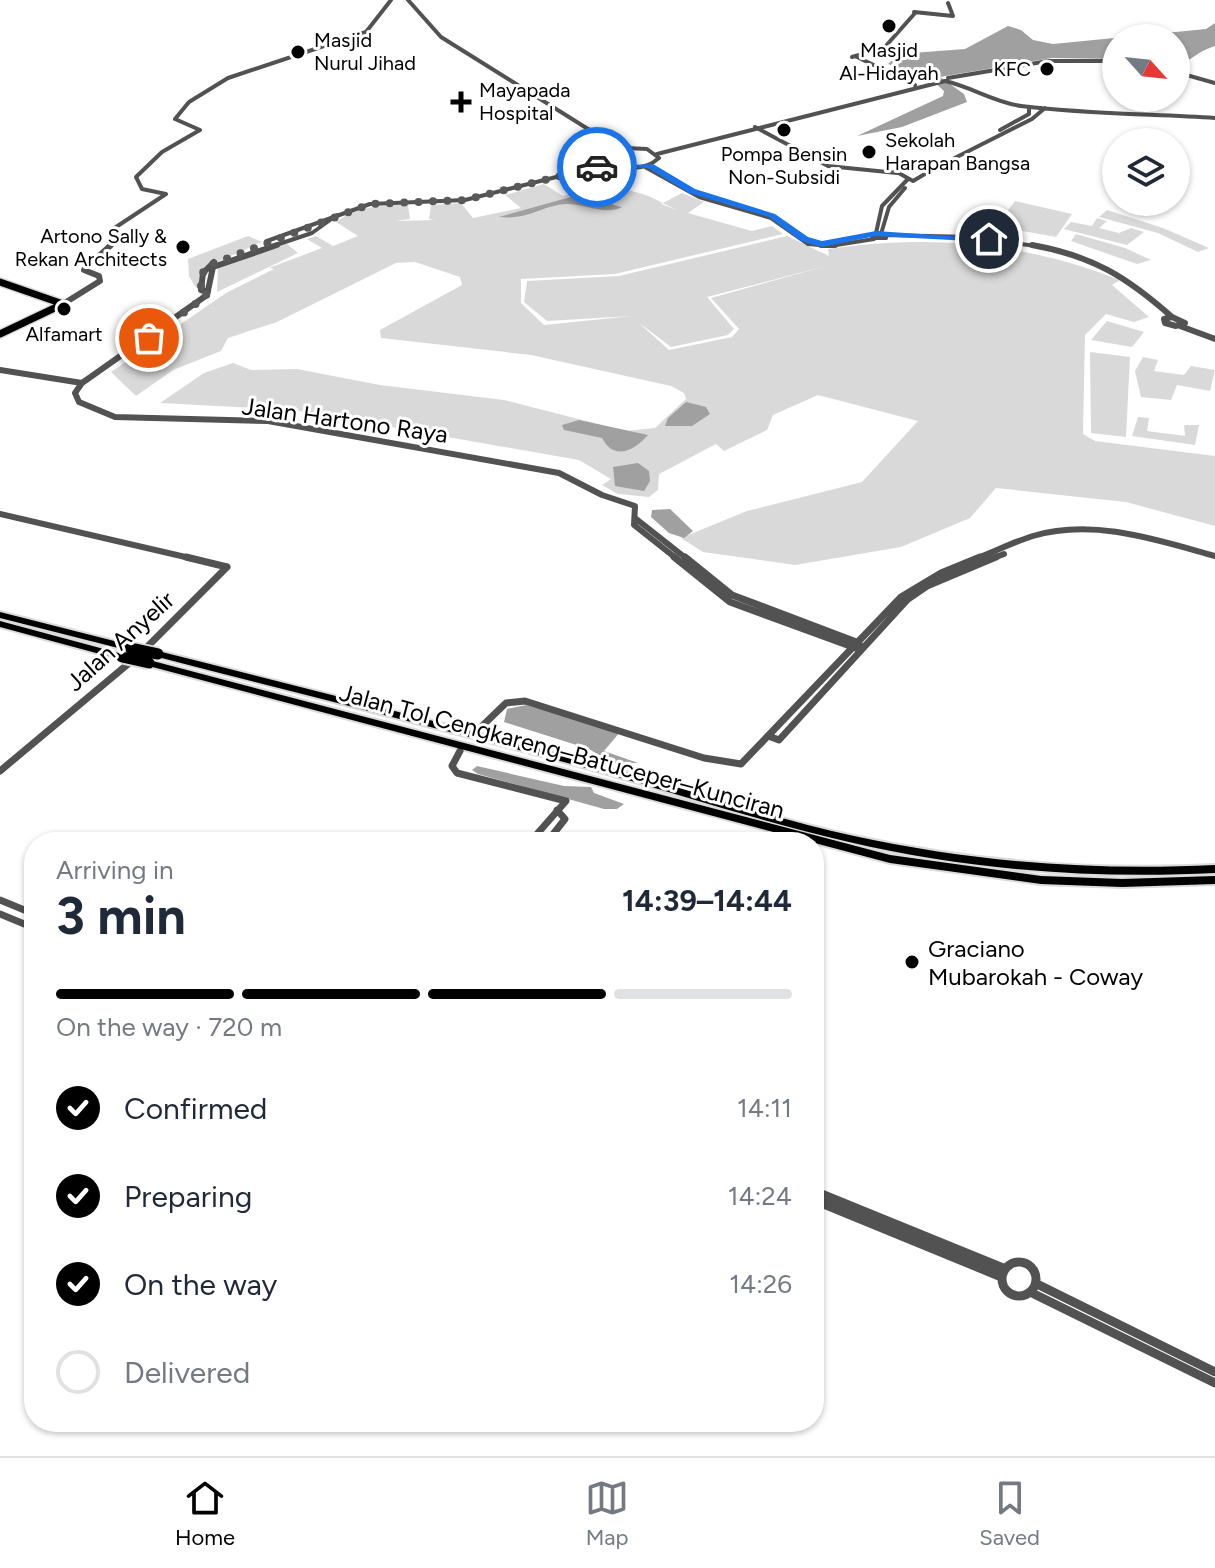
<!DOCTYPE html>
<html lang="en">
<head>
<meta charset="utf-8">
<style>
	:root { --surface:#fff; --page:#f2f2f3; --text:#1f2937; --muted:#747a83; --line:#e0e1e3; --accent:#000 }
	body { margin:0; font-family:Figtree,sans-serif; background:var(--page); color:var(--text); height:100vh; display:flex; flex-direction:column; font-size:30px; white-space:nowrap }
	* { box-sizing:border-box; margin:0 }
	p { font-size:26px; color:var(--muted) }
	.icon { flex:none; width:44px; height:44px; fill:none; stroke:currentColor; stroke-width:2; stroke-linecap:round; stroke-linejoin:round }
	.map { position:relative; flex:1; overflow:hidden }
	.sheet { position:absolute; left:24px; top:832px; width:800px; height:600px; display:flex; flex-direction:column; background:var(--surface); border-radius:32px; box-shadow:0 2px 6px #0004 }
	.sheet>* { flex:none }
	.needle { width:52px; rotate:117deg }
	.buttons { position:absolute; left:1102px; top:24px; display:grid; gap:16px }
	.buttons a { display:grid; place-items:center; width:88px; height:88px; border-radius:50%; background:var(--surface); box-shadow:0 2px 6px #0004; font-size:40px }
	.pin { position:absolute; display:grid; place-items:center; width:68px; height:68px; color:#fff; margin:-34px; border:4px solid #fff; border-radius:50%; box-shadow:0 2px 8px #0007 }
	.courier { position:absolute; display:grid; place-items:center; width:80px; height:80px; margin:-40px; border:6px solid #1a73e8; border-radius:50%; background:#fff; color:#222; box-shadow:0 2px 10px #0007 }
	.head em { font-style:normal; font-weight:700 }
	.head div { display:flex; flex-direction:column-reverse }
	.head { display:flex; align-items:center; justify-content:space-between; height:136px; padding:0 32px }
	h1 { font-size:52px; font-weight:700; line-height:60px }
	.bar { display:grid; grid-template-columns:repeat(4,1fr); gap:12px 8px; align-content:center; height:96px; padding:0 32px }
	.bar i { height:10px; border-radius:6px; background:var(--line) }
	.bar .on { background:var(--accent) }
	.bar p { grid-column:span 4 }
	ol { padding:0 32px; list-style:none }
	li { display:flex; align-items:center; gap:24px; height:88px }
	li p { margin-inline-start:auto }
	li .icon { padding:8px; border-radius:50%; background:var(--accent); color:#fff; stroke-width:4 }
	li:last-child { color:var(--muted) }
	li i { width:44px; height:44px; border:4px solid var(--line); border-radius:50% }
	.tabs { display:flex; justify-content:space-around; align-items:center; height:112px; border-top:2px solid var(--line); background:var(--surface); font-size:22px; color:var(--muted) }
	.tabs a { display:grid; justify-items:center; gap:4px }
	.tabs .on { color:var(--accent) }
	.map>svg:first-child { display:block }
	.green { fill:#d9d9d9; fill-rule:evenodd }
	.water { fill:#a0a0a0 }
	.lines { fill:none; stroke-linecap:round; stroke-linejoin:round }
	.major-casing { stroke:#dbdbdb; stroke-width:10 }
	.highway-casing { stroke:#dbdbdb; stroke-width:4 }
	.minor-far3 { stroke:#525252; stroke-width:4 }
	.minor-far2 { stroke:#525252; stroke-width:6 }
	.minor-far1 { stroke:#525252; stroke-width:7 }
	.minor { stroke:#525252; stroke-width:9 }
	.major { stroke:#000; stroke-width:7 }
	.highway { fill:#000; fill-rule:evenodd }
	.highway-bridge-casing { stroke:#dbdbdb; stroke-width:15; stroke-linecap:butt }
	.highway-bridge { stroke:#000; stroke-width:11 }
	.route { fill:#1a73e8 }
	.done { stroke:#595959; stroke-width:8; stroke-dasharray:0 14.4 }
	.poi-dot { fill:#000; stroke:#fff; stroke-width:3 }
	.labels { text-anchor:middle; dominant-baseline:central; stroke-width:6; stroke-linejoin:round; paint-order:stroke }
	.far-poi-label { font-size:20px; fill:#000; stroke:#fff; text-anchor:start }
	.street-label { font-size:24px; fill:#000; stroke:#fff }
	.poi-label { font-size:24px; fill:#000; stroke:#fff; text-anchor:start }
</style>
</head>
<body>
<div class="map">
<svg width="1215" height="1456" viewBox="0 0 1215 1456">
	<rect width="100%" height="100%" fill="#fff"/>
	<path class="green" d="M591,135L611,148L604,162L576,168L560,158L564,156L559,152L564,148L577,147L581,142L575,140Z
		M544,184L563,196C589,189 612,185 639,193C655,197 669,208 686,213L661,204L682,193L704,202L688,213L752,231L772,226L783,234L615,274L521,279V303L544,325L632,316L547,321L524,302L527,281L619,276L787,236L829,256L828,249C931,234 1022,242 1120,280L1112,285L1149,317L1134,322L1106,314L1085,335L1083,434L1095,441L1215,456V526L1126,502L996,488L970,518L901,547L795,565L703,552L681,538L747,511L862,482L918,421L818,395L773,415L767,430L724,451L716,444L659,474L658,490L649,497L618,494L602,485L611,479L579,460L294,410L160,403L204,373L233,363L251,370L297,369L380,385L504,400L625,431L655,428L686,399L684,393L671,386L531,355L381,338L380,330L462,285L460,277L415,262L396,263L277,322L228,338L221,351L173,370L136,396L111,372L226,293L274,269L269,268L322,248L307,239L316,236L333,246L358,236L336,222C358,206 381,205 408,205L410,219L396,221L434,220L429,219L431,205L461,203L473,218L521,208L505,195ZM830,265L711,298L739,329L732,337L669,350L638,322L671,347L728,335L734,329L707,297Z
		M1015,201L1072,214L1056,237L996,226Z
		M1107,210L1163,228L1209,248L1198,252L1158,233L1099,217Z
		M1097,218L1107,221L1099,228L1119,233L1131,228L1144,232L1127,245L1064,229L1071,222L1092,226Z
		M1076,234L1125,248L1151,260L1137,264L1071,241Z
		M248,236L262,242L215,263L196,288L189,276L188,259Z
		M287,244L298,253L217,292L218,266L256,248Z
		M1107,321L1144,332L1132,347L1091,340Z
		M1090,352L1130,357L1126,437L1091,433Z
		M1143,357L1158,360L1154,371L1184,375L1191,366L1215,370L1210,391L1177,385L1171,400L1141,397L1135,371Z
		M1138,417L1149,418L1147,431L1185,436L1184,425H1199L1195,445L1132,436Z"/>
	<path class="water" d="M1215,23V46C1198,51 1187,63 1176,67V38H1116V59L1052,58L940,77L964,94L967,102L902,127L857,136L943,96L944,91L931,79L888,64L899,54L965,49L1008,26L1021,30L1033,40L1053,44L1206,29Z
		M599,189L590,199L622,207C606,216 583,203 566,204C540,206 530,220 499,217Z
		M686,402L706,407L710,414L692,426H665L668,418Z
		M579,420L648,435C634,451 614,461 602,438L564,430L562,425Z
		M638,463L649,471L650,481L644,491L615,486L613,467Z
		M670,509L693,531L684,538L669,533L651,517L652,510Z
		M526,705L620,732L604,751L638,763H612L589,749L504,722L507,709Z
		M477,766L564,786L591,787L594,793L624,804L617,809H604L478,774L472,770Z"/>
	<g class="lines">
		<defs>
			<path id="major" d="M0,282L63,304
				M0,334L63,304"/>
			<path id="highway" d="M0,612L134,646L135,648L130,651L0,618Z
				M0,621L126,655L127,657L122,660L0,627Z
				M158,651C305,688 452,725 598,764C683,788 767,817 854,836C974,862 1093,871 1215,865V873C1092,879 969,870 849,842C762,822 678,794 593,770C447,730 301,694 154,656L153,654Z
				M149,660L890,855L1041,876L1122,879L1215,876V884L1122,887L1041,884L890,863L145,665L144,663Z"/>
		</defs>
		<use href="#major" class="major-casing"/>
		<use href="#highway" class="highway-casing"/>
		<path class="minor-far3" d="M408,0L441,37L620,149
			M914,12L953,16L948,3
			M855,56L915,85
			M852,57L884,48L916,12
			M1176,72L1215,83
			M948,78L1048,61H1116
			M755,127L828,166L897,173
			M1000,130L1029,114V107
			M626,148L647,149L659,158C644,171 627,170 610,160L612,153Z
			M657,154L945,81C972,87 993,102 1021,106C1085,114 1151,114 1215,118
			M930,165L935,168L913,181L895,171Z
			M645,167L699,197L771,218L808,244L830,246L874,239
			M935,168L1032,119L1045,108
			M876,233L882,206L908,179
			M878,233L885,235L886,238H872Z
			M881,234L889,207L905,188
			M885,235L973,237L1042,247
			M267,241L370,204L465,200L612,163
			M109,247L113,243L110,231L166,194L142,189L136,177L162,152L200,130L175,119L189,102L228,78L366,32L391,0
			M270,247L312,233L337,215"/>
		<path class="minor-far2" d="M277,245L213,267L207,295L82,383L75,393L79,402L115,417L268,421L559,473L602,495L635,506L634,525L677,559
			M821,245H835
			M1032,245C1093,256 1127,277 1172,317
			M208,292L201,290L203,273L214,262
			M63,304L100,281L99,276L84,270L111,245
			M1172,317L1185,323L1176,326L1165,323L1164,319Z
			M1180,326L1215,339
			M0,370L82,383
			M0,514L194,559
			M635,518L687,559
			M975,559C994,552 1013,542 1033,536C1093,518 1157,540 1215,556
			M991,559L1004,554"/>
		<path class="minor-far1" d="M186,557L227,567
			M674,557L730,602L861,650
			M685,557L732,595L859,643
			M143,651L227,567
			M478,730L506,703L525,701L704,758L741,764L901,597L941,573L980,557
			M771,737L779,740L908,599L927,586L996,557
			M460,751L452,766L457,773L566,801L530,842
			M0,771L134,659
			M547,842L565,819L557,810
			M0,900L34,914
			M0,914L34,928"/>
		<path class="minor" d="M814,1191L1003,1268
			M814,1200L999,1276
			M1002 1279a17 17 0 1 1 34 0a17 17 0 1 1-34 0Z
			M1037,1284L1215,1372
			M1030,1292L1215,1383"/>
		<use href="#major" class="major"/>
		<use href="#highway" class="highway"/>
		<defs>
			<path id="highway-bridge" d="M130,648L158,654
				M122,657L149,663"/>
		</defs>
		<use href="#highway-bridge" class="highway-bridge-casing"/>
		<use href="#highway-bridge" class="highway-bridge"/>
	</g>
	<path class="route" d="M612,160L630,165L653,164L695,189L775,214L808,237L822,241L876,231L994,239L989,242L876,236L822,247L801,241L769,217L689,193L648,168L592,167Z"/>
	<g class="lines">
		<path class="done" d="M149,338L204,298L208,292L201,290V276L207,266L370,204L465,200L597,167"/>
	</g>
	<g class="poi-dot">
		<circle cx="889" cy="26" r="8"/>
		<circle cx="298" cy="52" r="8"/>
		<circle cx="1047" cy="69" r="8"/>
		<path d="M457 90h8v8h8v8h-8v8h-8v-8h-8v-8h8z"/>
		<circle cx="784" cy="130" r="8"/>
		<circle cx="869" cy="152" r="8"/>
		<circle cx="183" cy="247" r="8"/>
		<circle cx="64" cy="309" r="8"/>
		<circle cx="912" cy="962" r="8"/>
	</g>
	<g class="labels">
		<g class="far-poi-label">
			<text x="314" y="40">Masjid<tspan x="314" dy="23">Nurul Jihad</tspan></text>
			<text x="889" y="50" text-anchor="middle">Masjid<tspan x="889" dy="23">Al-Hidayah</tspan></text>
			<text x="1031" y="69" text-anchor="end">KFC</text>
			<text x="479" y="90">Mayapada<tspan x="479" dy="23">Hospital</tspan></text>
			<text x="885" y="140">Sekolah<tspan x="885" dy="23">Harapan Bangsa</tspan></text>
			<text x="784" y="154" text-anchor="middle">Pompa Bensin<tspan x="784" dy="23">Non-Subsidi</tspan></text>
			<text x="167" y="236" text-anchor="end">Artono Sally &amp;<tspan x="167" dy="23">Rekan Architects</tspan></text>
			<text x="64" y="334" text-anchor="middle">Alfamart</text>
		</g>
		<g class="street-label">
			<text transform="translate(345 420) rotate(8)">Jalan Hartono Raya</text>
			<text transform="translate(120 641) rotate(-42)">Jalan Anyelir</text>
			<text transform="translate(562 751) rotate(15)">Jalan Tol Cengkareng–Batuceper–Kunciran</text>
		</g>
		<g class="poi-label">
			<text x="928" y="948">Graciano<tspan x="928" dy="28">Mubarokah - Coway</tspan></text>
		</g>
	</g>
</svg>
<div class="buttons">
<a><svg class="needle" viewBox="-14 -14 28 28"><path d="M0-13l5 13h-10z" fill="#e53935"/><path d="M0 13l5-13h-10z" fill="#747a83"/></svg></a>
<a><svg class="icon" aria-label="layers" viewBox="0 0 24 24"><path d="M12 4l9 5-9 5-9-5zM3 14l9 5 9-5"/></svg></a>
</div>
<div class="pin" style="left:149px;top:338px;background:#ea580c"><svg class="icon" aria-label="bag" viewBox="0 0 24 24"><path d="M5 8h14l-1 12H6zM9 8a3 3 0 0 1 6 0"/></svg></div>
<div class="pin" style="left:989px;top:239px;background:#1f2937"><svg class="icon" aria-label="home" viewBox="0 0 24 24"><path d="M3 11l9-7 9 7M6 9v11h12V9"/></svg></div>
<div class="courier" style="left:597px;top:167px"><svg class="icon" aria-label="car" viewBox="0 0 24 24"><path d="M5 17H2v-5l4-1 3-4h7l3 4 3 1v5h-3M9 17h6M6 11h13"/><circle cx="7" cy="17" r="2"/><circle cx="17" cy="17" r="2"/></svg></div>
<section class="sheet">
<div class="head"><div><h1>3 min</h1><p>Arriving in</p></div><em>14:39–14:44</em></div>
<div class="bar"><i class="on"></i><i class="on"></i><i class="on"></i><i></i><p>On the way · 720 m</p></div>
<ol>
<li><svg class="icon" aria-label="check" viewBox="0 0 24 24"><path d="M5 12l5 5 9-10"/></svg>Confirmed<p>14:11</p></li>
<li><svg class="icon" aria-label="check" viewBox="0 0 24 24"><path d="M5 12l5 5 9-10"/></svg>Preparing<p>14:24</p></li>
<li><svg class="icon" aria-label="check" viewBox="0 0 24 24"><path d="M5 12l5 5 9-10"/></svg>On the way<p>14:26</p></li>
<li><i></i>Delivered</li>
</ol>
</section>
</div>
<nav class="tabs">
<a class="on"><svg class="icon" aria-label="home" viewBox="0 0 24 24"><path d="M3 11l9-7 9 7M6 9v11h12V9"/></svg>Home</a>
<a><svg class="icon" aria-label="map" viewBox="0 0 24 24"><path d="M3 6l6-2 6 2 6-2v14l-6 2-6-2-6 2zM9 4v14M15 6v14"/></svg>Map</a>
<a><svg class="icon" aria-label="saved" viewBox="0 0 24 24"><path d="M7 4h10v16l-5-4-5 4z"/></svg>Saved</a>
</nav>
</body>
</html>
